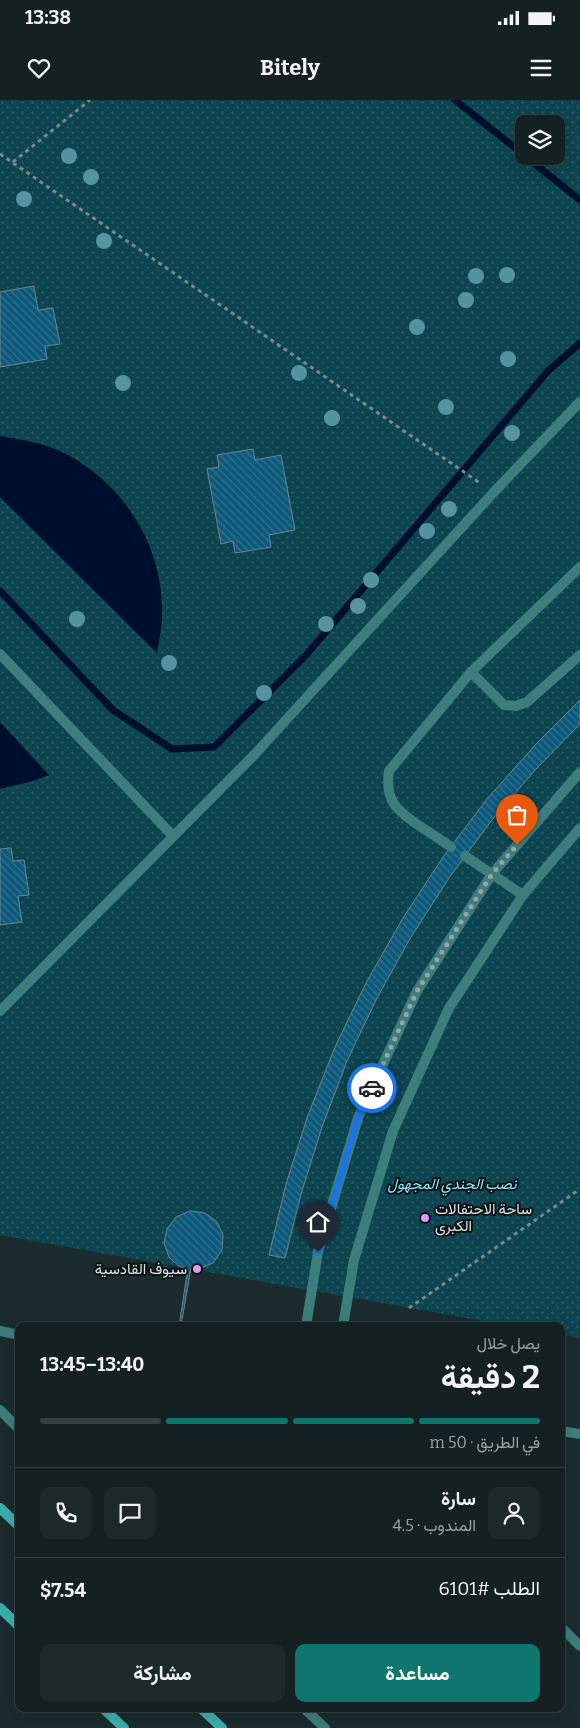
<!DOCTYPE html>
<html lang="ar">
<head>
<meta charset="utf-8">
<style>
	:root { --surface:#142022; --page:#1d282a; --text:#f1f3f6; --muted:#9da3a5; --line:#333e40; --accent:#0f766e }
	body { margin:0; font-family:Bitter,Vazirmatn,serif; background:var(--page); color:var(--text); direction:rtl; height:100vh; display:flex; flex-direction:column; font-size:19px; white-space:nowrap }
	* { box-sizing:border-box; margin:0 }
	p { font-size:16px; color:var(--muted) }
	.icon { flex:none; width:28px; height:28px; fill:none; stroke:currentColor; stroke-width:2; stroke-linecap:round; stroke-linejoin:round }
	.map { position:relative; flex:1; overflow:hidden; direction:ltr }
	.drawer { position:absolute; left:15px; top:1222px; width:550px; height:390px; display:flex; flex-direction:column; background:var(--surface); border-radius:10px; box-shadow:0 5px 20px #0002,0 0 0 1px var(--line); direction:rtl }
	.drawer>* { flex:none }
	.buttons { position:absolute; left:515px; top:15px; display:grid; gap:10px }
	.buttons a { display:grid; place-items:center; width:50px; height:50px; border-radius:10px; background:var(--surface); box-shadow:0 5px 20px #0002,0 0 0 1px var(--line); font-size:25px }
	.pin { position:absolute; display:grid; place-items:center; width:42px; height:42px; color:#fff; margin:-51px -21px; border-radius:50% 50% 50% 0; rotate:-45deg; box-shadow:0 0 5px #0007 }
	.pin .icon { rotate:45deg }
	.courier { position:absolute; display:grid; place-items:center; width:50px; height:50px; margin:-25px; border:4px solid #1a73e8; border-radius:50%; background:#fff; color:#222; box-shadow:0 1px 6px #0007 }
	.overview em { font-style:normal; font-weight:700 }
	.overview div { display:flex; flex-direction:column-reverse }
	.overview { display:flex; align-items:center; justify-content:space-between; height:85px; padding:0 25px }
	h1 { font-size:32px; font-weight:700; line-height:38px }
	.bar { display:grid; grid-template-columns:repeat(4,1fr); gap:8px 5px; align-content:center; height:60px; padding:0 25px }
	.bar i { height:6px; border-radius:4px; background:var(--line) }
	.bar .current { background:var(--accent) }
	.bar p { grid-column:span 4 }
	.line { display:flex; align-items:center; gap:12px; padding:0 25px; border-top:1px solid var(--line) }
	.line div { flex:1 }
	.round { display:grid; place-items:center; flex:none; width:52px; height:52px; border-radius:10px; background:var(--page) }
	.action { display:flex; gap:10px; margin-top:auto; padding:10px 25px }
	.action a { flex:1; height:58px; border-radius:10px; background:var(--accent); color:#fff; font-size:20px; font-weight:700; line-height:58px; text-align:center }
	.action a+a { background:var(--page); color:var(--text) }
	.status { display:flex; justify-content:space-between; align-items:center; height:35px; padding:0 25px; background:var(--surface); direction:ltr }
	.status svg { height:14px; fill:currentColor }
	header { display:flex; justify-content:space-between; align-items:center; height:65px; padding:0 25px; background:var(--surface); font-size:22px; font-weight:700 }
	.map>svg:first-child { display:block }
	.grass { fill:url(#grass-dots); fill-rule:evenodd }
	.water { fill:#000e2e }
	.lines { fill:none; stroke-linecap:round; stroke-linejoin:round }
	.stream { stroke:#000e2e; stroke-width:7 }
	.building { fill:url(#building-back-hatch); stroke:#73828a }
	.path { stroke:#7b888a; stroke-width:3; stroke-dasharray:4 4; stroke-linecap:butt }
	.service { stroke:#3d7e7c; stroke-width:10 }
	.minor { stroke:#3d7e7c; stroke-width:10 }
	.secondary { stroke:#3dafac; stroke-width:10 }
	.tree { fill:#57929f }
	.done { stroke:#97a3a6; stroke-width:5; stroke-dasharray:0 9 }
	.route { stroke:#1a73e8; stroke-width:6 }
	.poi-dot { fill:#dd99f3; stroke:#0b1214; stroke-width:2 }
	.labels { text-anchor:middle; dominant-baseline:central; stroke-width:4; stroke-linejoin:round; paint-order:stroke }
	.park-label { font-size:15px; font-style:italic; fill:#88e6fb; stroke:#0b1214 }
	.poi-label { font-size:15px; fill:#dae4e6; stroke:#0b1214; text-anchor:start }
</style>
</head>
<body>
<div class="status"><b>13:38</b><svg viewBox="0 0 49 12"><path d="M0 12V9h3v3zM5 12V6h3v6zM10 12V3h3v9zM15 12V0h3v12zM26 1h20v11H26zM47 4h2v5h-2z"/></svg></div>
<header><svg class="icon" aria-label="menu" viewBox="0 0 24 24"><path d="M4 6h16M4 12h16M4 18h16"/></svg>Bitely<svg class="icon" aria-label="heart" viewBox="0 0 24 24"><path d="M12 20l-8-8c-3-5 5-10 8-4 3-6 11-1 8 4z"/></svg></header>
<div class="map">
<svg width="580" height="1628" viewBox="0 0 580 1628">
	<defs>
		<pattern id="grass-dots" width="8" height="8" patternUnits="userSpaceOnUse" patternTransform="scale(1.25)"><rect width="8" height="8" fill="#0c444f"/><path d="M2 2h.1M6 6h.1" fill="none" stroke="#2f5f68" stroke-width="1.8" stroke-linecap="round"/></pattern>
		<pattern id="building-back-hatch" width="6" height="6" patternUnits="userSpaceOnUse" patternTransform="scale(1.25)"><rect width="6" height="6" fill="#0d597b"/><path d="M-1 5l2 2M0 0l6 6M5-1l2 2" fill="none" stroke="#30718e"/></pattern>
	</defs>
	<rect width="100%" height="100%" fill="#1b2b2e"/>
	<path class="grass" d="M0,0H580V1238L561,1235V1226H511L0,1135ZM524,24H556V56H524Z"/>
	<path class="water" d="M0,336C23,340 45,343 66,354C123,384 161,443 162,508C163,523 159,539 157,553L0,397Z
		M0,622L49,675L33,681L0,689Z"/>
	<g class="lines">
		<path class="stream" d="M455,0L524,55
			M525,56L580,100
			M0,491L113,610L172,649L214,647L307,554L548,271L580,243"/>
	</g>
	<path class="building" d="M34,186L38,210L53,208L60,244L45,246L47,259L0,267V192Z
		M253,349L255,360L281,355L295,430L269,435L271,447L235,453L233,441L221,444L207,369L219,367L217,355Z
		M580,600V624L537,668L491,721L449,778L411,837L377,898L347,961L322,1027L301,1094L285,1158L269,1155L286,1084L308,1015L335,947L367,881L403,818L443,757L487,699L536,644Z
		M11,748L13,761L24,760L29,795L18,796L22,822L0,825V749Z
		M190,1111L205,1113L217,1122L223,1135L222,1150L213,1163L199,1169L191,1168L181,1226H179L188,1168L180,1167L169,1157L164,1143L167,1129L176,1117Z"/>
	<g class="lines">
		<path class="path" d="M0,54L480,383
			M13,62L90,0
			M409,1208L580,1089"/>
		<path class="service" d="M0,554L173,736
			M471,572L504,605L516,606L527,602L580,555
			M451,747C440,739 429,732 418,725C395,709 385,700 389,671L471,572L580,467
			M465,756L523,795
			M0,911L255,654L494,392L580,302
			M306,1226L318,1152L358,1018L417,891L492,774L580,672
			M343,1226L354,1160L393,1031L449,908L523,795L580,728
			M0,1310L19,1329
			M561,1527L580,1546
			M305,1609L325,1628"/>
		<path class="minor" d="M0,1231L19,1235
			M561,1331L580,1334"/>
		<path class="secondary" d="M0,1408L19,1426
			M0,1508L19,1526
			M104,1609L124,1628
			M202,1609L222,1628"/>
	</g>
	<g class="tree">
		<circle cx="69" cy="56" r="8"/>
		<circle cx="91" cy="77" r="8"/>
		<circle cx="24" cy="99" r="8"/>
		<circle cx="104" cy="141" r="8"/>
		<circle cx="507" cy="175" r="8"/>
		<circle cx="476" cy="176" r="8"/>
		<circle cx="466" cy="200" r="8"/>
		<circle cx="417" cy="227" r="8"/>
		<circle cx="508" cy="259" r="8"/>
		<circle cx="299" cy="273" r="8"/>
		<circle cx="123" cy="283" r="8"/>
		<circle cx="446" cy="307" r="8"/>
		<circle cx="332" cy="318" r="8"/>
		<circle cx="512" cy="333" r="8"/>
		<circle cx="449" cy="409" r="8"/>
		<circle cx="427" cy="431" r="8"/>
		<circle cx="371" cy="480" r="8"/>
		<circle cx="358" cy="506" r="8"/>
		<circle cx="77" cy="519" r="8"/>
		<circle cx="326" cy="524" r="8"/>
		<circle cx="169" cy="563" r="8"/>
		<circle cx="264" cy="593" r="8"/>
	</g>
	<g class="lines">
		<path class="done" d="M372,988L417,891L492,774L517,745"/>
		<path class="route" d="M318,1152L358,1018L372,988"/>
	</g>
	<g class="poi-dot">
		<circle cx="425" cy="1118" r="5"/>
		<circle cx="197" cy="1169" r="5"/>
	</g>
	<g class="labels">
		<g class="park-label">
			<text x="452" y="1084">نصب الجندي المجهول</text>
		</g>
		<g class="poi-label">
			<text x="435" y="1109">ساحة الاحتفالات<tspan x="435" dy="17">الكبرى</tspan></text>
			<text x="187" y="1169" text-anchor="end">سيوف القادسية</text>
		</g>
	</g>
</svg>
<div class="buttons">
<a><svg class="icon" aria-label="layers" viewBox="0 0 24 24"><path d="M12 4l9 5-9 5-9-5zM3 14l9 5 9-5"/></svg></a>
</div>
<div class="pin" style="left:517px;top:745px;background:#ea580c"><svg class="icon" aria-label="bag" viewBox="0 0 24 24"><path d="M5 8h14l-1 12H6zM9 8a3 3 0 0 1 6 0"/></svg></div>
<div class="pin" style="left:318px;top:1152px;background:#1f2937"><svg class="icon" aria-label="home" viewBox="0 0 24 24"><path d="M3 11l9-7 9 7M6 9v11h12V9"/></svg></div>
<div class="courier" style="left:372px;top:988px"><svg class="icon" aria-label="car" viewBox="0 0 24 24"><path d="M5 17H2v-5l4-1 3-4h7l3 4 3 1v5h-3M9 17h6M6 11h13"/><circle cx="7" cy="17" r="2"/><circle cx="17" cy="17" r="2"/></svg></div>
<section class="drawer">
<div class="overview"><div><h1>2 دقيقة</h1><p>يصل خلال</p></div><em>13:40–13:45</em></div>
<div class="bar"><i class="current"></i><i class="current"></i><i class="current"></i><i></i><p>في الطريق · 50 m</p></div>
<div class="line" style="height:90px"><a class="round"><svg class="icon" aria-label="person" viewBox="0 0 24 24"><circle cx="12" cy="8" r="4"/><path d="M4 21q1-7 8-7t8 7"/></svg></a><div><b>سارة</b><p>المندوب · 4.5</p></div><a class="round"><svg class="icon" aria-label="chat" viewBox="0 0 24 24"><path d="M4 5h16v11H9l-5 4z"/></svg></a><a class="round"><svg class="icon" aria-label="phone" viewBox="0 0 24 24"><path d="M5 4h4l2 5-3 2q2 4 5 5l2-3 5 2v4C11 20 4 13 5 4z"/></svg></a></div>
<div class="line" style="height:65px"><div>الطلب #6101</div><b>$7.54</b></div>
<div class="action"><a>مساعدة</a><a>مشاركة</a></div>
</section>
</div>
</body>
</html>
